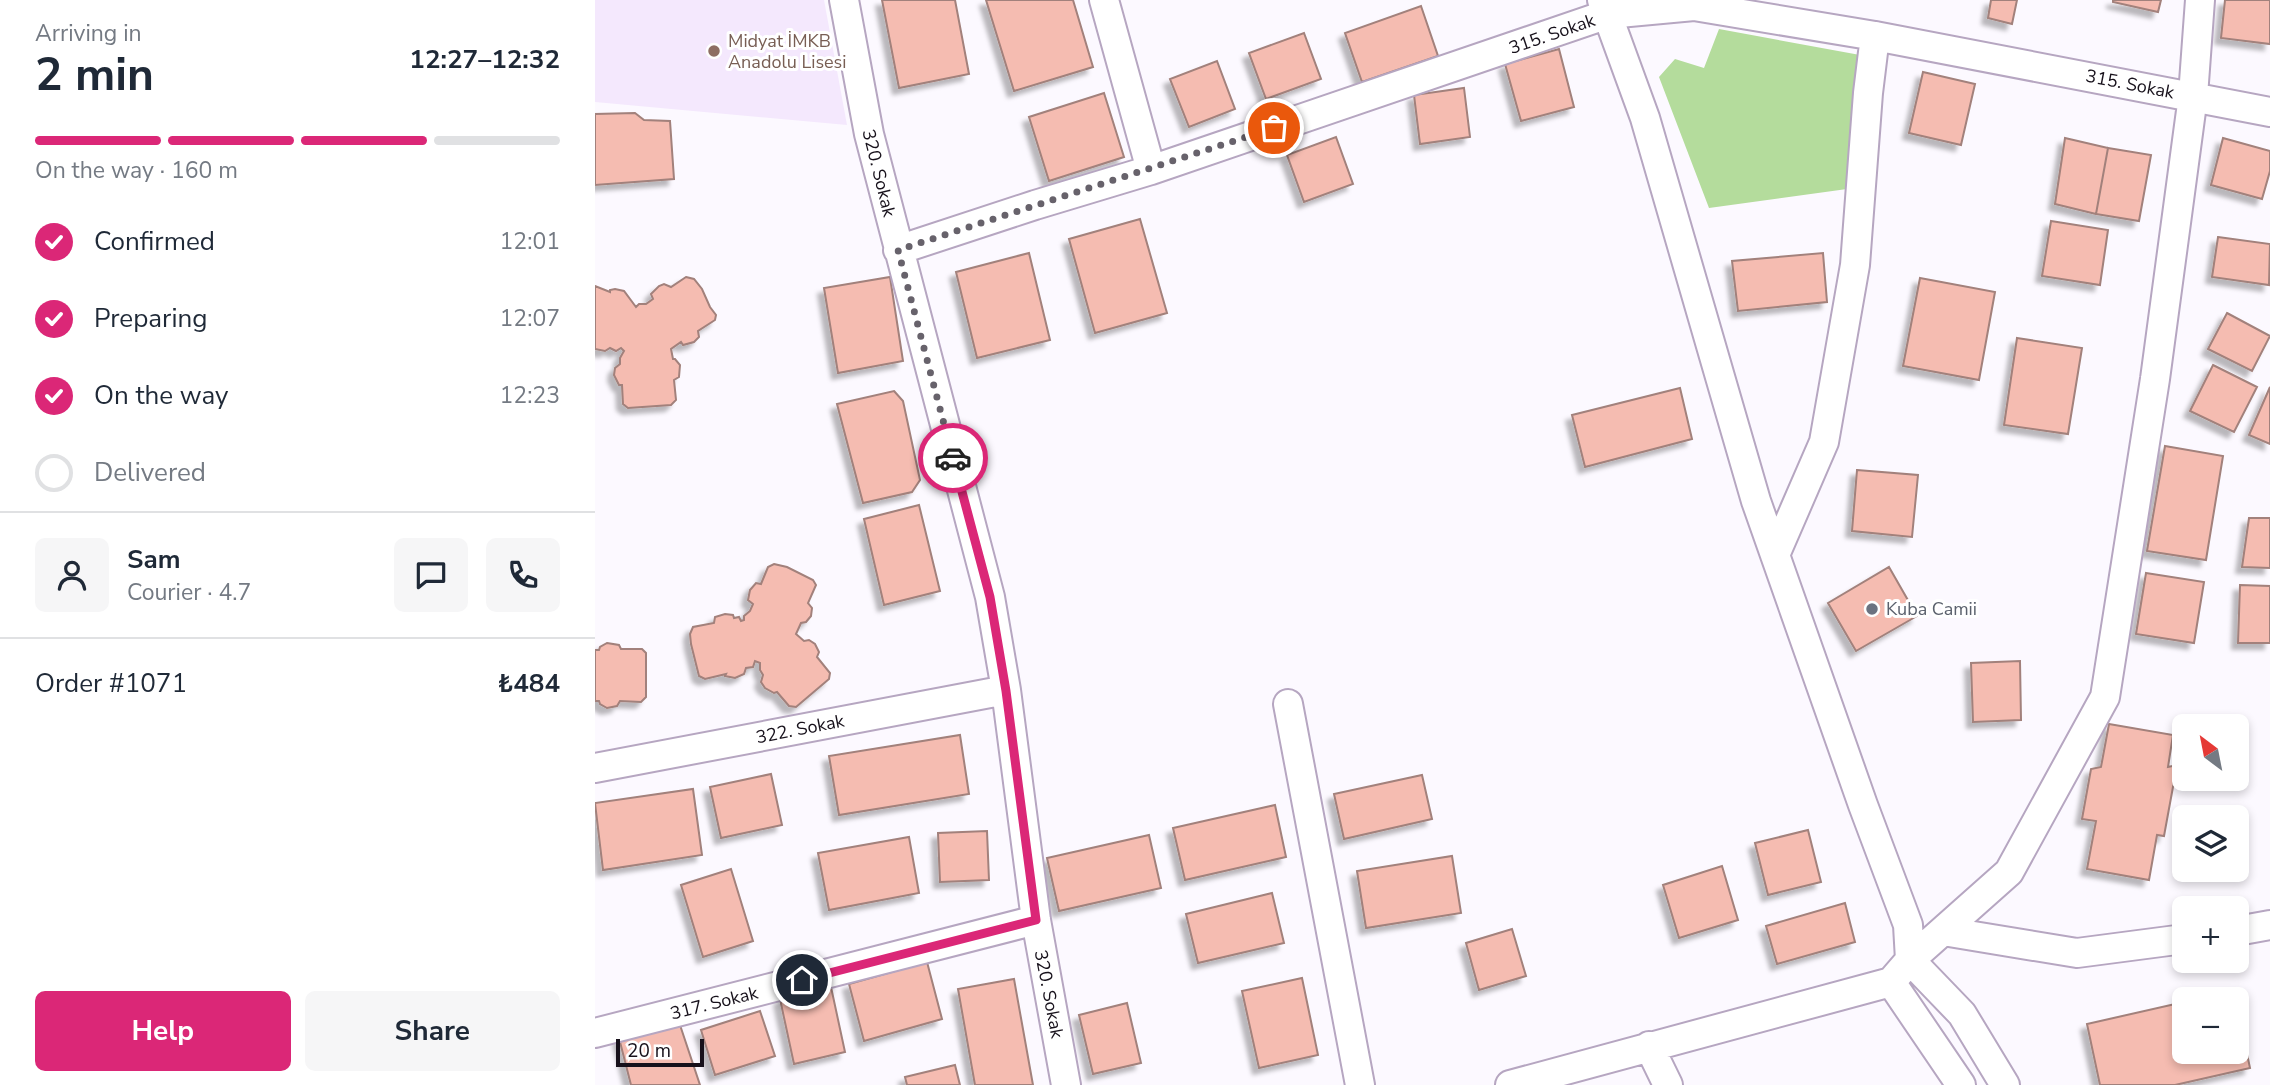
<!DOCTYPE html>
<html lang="en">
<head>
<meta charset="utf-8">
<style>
	:root { --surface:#fff; --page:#f6f6f7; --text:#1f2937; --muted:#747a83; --line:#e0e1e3; --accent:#db2777 }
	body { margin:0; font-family:"Nunito Sans",sans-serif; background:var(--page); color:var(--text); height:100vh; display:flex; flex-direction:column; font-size:26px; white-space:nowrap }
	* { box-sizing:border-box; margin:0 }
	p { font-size:23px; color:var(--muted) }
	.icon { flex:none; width:38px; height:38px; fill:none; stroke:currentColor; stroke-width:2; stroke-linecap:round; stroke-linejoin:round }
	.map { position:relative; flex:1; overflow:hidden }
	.sheet { display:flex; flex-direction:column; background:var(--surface); width:595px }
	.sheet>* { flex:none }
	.needle { width:46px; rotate:328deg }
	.fabs { position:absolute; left:1577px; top:714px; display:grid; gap:14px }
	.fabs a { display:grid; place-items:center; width:77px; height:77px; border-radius:10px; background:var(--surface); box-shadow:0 4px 10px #0003; font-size:35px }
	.scale { position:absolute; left:21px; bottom:18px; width:88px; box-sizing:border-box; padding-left:7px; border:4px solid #17111b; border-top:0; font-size:19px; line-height:24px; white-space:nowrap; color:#17111b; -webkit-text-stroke:5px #fff; paint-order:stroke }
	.pin { position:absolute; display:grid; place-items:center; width:60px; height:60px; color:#fff; margin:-30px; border:4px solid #fff; border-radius:50%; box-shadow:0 2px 7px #0007 }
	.courier { position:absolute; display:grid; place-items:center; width:70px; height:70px; margin:-35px; border:5px solid #db2777; border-radius:50%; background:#fff; color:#222; box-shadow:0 2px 9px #0007 }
	.head em { font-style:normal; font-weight:700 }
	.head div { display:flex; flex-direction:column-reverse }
	.head { display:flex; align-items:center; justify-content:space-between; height:119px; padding:0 35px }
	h1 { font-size:46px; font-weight:700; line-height:52px }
	.bar { display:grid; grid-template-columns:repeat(4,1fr); gap:10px 7px; align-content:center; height:84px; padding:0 35px }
	.bar i { height:9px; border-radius:5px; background:var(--line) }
	.bar .on { background:var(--accent) }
	.bar p { grid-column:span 4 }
	.line { display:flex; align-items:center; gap:18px; padding:0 35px; border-top:2px solid var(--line) }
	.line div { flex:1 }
	.round { display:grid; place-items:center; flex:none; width:74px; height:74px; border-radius:10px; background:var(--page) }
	ol { padding:0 35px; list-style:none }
	li { display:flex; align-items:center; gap:21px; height:77px }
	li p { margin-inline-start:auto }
	li .icon { padding:7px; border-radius:50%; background:var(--accent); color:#fff; stroke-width:4 }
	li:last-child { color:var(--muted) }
	li i { width:38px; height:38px; border:4px solid var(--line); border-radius:50% }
	.button { display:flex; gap:14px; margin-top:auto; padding:14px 35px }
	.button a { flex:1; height:80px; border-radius:10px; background:var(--accent); color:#fff; font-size:28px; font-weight:700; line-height:80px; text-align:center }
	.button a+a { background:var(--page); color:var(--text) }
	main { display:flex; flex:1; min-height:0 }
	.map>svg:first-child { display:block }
	.built { fill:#f4e8fd }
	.green { fill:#b4dc9c }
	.building { fill:#f5bcb1; stroke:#a2817b; stroke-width:2; filter:url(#shadow) }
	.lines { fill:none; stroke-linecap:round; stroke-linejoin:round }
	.minor-casing { stroke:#b6a6c1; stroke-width:32 }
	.minor { stroke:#fff; stroke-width:28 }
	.done { stroke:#67626b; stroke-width:7; stroke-dasharray:0 12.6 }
	.route { stroke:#db2777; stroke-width:9 }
	.education-dot { fill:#8d6e63; stroke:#fff; stroke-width:2.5 }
	.worship-dot { fill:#6b7280; stroke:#fff; stroke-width:2.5 }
	.labels { text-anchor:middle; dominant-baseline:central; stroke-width:6; stroke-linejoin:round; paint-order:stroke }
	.street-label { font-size:18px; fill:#17111b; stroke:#fff }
	.education-label { font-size:18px; fill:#785e54; stroke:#fff; text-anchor:start }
	.worship-label { font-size:18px; fill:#5b616d; stroke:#fff; text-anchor:start }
</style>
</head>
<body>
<main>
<section class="sheet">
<div class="head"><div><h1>2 min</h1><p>Arriving in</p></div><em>12:27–12:32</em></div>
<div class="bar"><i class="on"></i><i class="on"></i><i class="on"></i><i></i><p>On the way · 160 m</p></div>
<ol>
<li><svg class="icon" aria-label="check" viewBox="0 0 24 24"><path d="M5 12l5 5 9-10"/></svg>Confirmed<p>12:01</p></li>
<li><svg class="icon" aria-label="check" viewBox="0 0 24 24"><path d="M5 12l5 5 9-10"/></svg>Preparing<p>12:07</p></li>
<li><svg class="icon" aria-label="check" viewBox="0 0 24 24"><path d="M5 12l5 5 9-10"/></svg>On the way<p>12:23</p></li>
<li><i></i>Delivered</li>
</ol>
<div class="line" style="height:126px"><a class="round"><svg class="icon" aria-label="person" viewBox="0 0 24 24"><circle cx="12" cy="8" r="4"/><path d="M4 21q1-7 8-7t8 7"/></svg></a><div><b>Sam</b><p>Courier · 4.7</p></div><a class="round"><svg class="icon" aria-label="chat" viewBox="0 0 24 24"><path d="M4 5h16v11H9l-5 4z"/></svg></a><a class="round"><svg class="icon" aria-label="phone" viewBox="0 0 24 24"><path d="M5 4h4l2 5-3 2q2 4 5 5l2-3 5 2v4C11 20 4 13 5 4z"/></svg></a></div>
<div class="line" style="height:91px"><div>Order #1071</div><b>₺484</b></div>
<div class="button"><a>Help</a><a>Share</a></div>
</section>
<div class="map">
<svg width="1675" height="1085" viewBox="0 0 1675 1085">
	<defs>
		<filter id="shadow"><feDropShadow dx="-6" dy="6" stdDeviation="2" flood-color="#0004"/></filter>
	</defs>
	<rect width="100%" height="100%" fill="#fcf9ff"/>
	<path class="built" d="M0,0H229L252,125L0,102Z"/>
	<path class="green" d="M1124,29L1265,55L1252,189L1114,208L1064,77L1080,59L1109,68Z"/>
	<path class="building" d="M287,0H360L374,74L304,88Z
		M391,0H478L498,67L419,91Z
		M1396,0H1422L1417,24L1393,18Z
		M1518,0H1566L1563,12L1518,2Z
		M1630,0H1675V44L1626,38Z
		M826,6L843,56L767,82L750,33Z
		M709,33L726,79L671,99L654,53Z
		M964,49L979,107L926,121L910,64Z
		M622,61L640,109L594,127L575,79Z
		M1328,72L1380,84L1366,145L1314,133Z
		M869,88L875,137L825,144L819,95Z
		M509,93L529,157L454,181L434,117Z
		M40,113L49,120L75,121L79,179L0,185V114Z
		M741,137L758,184L709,202L692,155Z
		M1470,138L1513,148L1501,214L1460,204Z
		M1628,138L1675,151V171L1667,199L1616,185Z
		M1513,148L1556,155L1544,221L1501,214Z
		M545,219L572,313L500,333L474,239Z
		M1456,221L1513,230L1505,285L1447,276Z
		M1623,237L1675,244L1674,285L1617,277Z
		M434,253L455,340L382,358L361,272Z
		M1228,253L1232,302L1143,311L1137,261Z
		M91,277L99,279L107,289L115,307L121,315L120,320L103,331L104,337L99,342L88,345L86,342L76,349L78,359H80L85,365L84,377L79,380L81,400L76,405L33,408L28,404L27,385H24L19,375L20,368L25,364V358L29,351L26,348L21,351L15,348L10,351L0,349V286L15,292V290L20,289L29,291L41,307L44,304H51L58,299L56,294L64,286L69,284L76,287Z
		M295,277L308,361L243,373L229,288Z
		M1325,278L1400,292L1384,380L1308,366Z
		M1632,313L1675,336L1657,371L1613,349Z
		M1422,338L1487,348L1473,434L1409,425Z
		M1618,365L1662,387L1639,432L1595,411Z
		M1675,387V444L1654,435Z
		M1085,388L1097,439L990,467L977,415Z
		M299,391L308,401L325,480L317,492L268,503L242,404Z
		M1570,446L1628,456L1611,560L1552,551Z
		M1262,470L1323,475L1317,537L1257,531Z
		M324,505L345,591L289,605L269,519Z
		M1654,518H1675V568L1647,567Z
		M179,564L192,567L218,580L221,585L213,603L217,608L216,616L211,622L206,623L201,634L209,641L214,640L220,644L224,652L222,657L235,673L234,679L201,707L194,706L182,692L179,693L170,688L166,682L168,675L165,670V663L160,661L158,667L151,668L149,674L140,678L130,676L131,674L110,679L104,676L96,644L95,634L98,627L119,623L120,617L130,614L138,615L139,618L144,617L146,621L149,620V616L155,611L158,604L153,600L155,590L161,583L166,584L173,567Z
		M1294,567L1322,616L1261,651L1233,603Z
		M1551,573L1609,582L1599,643L1541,634Z
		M1645,585L1675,586V643H1643Z
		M12,643L24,645L26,649H47L51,653V697L46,702L25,701L22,706L12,708L5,704L4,701H0V650H4L5,647Z
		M1425,661L1426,720L1378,722L1376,663Z
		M1514,724L1578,735L1573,767L1582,765L1569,836L1562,835L1554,880L1492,869L1501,821L1487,819L1496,769L1506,767Z
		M365,735L374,794L244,815L234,756Z
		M176,774L187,825L126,838L115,787Z
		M827,775L837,819L749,839L739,794Z
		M98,789L107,855L8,870L0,803Z
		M680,805L691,857L590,880L578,828Z
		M1213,830L1226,882L1173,895L1160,843Z
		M392,831L394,880L345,882L343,833Z
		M554,835L566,888L464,911L452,858Z
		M314,837L324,893L234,910L223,853Z
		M857,856L866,913L771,928L762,871Z
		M1127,866L1143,920L1084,938L1068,885Z
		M136,869L158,941L108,957L86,885Z
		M677,893L689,943L603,963L591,914Z
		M1250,903L1260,942L1182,964L1171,926Z
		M917,929L931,976L884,990L871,943Z
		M332,962L347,1019L269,1041L254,984Z
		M707,978L723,1055L664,1068L647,991Z
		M419,979L438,1085H380L363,989Z
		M236,987L250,1052L199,1064L185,999Z
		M1638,991L1640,999H1601Z
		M1589,1002V1052H1642V1006L1655,1068L1580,1085H1505L1492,1024Z
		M532,1003L546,1063L498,1074L484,1015Z
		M165,1011L180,1056L120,1075L106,1030Z
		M84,1022L105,1085H36L24,1038Z
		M360,1065L365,1085H312L310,1077Z"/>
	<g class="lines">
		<defs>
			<path id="minor" d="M249,0L274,134L395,597L411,690L441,920L471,1085
				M509,0L556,170
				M303,250L440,205L556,170L1013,14L1099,6L1280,36L1675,112
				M1180,555L1229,442L1260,265L1273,93L1280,36
				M693,704L765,1085
				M0,768L411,690
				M1348,931L1482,953L1589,939
				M1642,931L1675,925
				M1296,982L1366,1085
				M0,1033L441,920
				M1054,1046L1073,1085
				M915,1085L1296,982L1315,960L1313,925L1268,805L1161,501L1050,118L1007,0
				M1410,1085L1367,1014L1315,960L1414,872L1510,697L1560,379L1598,96L1605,0"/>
		</defs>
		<use href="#minor" class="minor-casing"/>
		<use href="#minor" class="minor"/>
	</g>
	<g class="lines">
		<path class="done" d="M358,458L303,250L679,128"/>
		<path class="route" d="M207,980L441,920L411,691L395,597L358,458"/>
	</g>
	<circle class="education-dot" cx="119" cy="51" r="7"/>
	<circle class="worship-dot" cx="1277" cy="609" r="7"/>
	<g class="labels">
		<g class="street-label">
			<text transform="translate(957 34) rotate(-19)">315. Sokak</text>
			<text transform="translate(1535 84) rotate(11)">315. Sokak</text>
			<text transform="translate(284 173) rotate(76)">320. Sokak</text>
			<text transform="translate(205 729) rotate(-11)">322. Sokak</text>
			<text transform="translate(454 994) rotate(79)">320. Sokak</text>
			<text transform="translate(119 1003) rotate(-14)">317. Sokak</text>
		</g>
		<g class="education-label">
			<text x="133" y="41">Midyat İMKB<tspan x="133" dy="21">Anadolu Lisesi</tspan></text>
		</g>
		<g class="worship-label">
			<text x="1291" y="609">Kuba Camii</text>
		</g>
	</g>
</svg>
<div class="fabs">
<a><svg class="needle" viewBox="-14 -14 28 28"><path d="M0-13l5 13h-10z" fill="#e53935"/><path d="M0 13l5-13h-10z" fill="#747a83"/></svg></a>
<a><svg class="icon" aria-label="layers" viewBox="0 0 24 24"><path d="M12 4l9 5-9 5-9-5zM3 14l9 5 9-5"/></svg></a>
<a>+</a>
<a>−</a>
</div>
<div class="scale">20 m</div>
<div class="pin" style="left:679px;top:128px;background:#ea580c"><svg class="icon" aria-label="bag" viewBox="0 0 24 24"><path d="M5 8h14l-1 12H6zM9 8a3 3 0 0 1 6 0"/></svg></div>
<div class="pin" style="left:207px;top:980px;background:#1f2937"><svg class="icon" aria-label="home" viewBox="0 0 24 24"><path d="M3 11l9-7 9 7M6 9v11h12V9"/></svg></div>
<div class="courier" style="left:358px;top:458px"><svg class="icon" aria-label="car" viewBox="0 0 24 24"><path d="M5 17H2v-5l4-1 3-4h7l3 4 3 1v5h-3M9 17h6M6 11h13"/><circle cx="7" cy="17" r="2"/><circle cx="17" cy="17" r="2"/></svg></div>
</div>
</main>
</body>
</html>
